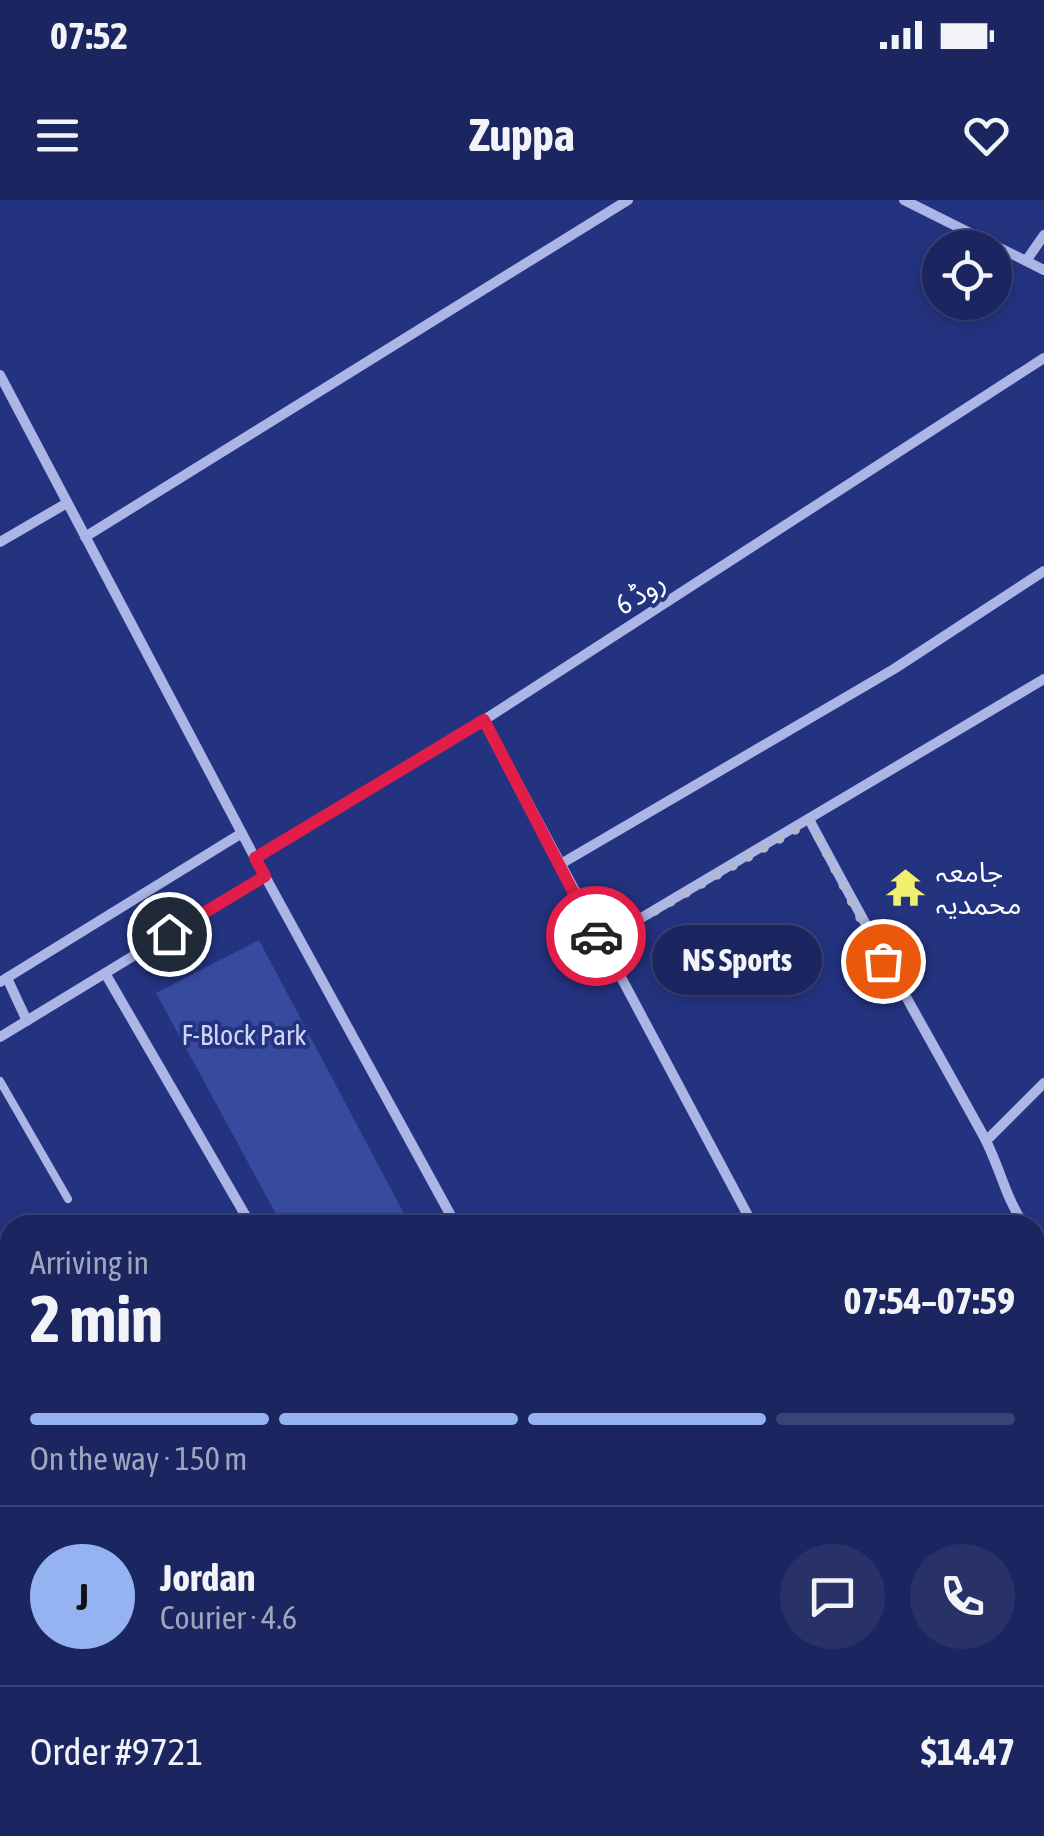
<!DOCTYPE html>
<html lang="en">
<head>
<meta charset="utf-8">
<style>
	:root { --surface:#1b2660; --page:#283269; --text:#f1f3f6; --muted:#a0a5bd; --line:#394375; --accent:#95b2f1 }
	body { margin:0; font-family:"Asap Condensed","Noto Sans Arabic",sans-serif; background:var(--page); color:var(--text); height:100vh; display:flex; flex-direction:column; font-size:38px; white-space:nowrap }
	* { box-sizing:border-box; margin:0 }
	p { font-size:32px; color:var(--muted) }
	.icon { flex:none; width:55px; height:55px; fill:none; stroke:currentColor; stroke-width:2; stroke-linecap:round; stroke-linejoin:round }
	.map { position:relative; flex:1; overflow:hidden }
	.side { position:absolute; left:0px; top:1015px; width:1045px; height:622px; display:flex; flex-direction:column; background:var(--surface); border-radius:30px 30px 0 0; box-shadow:0 5px 15px #0003,0 0 0 2px var(--line) }
	.side>* { flex:none }
	.buttons { position:absolute; left:922px; top:30px; display:grid; gap:20px }
	.buttons a { display:grid; place-items:center; width:90px; height:90px; border-radius:50%; background:var(--surface); box-shadow:0 5px 15px #0003,0 0 0 2px var(--line); font-size:50px }
	.pin { position:absolute; display:grid; place-items:center; width:85px; height:85px; color:#fff; margin:-42px; border:5px solid #fff; border-radius:50%; box-shadow:0 2px 10px #0007 }
	.courier { position:absolute; display:grid; place-items:center; width:100px; height:100px; margin:-50px; border:8px solid #e11d48; border-radius:50%; background:#fff; color:#222; box-shadow:0 2px 12px #0007 }
	.bubble { position:absolute; height:70px; border-radius:35px; background:var(--surface); box-shadow:0 5px 15px #0003,0 0 0 2px var(--line); font-size:32px; font-weight:700; line-height:70px; text-align:center }
	.summary em { font-style:normal; font-weight:700 }
	.summary div { display:flex; flex-direction:column-reverse }
	.summary { display:flex; align-items:center; justify-content:space-between; height:170px; padding:0 30px }
	h1 { font-size:65px; font-weight:700; line-height:75px }
	.bar { display:grid; grid-template-columns:repeat(4,1fr); gap:15px 10px; align-content:center; height:120px; padding:0 30px }
	.bar i { height:12px; border-radius:8px; background:var(--line) }
	.bar .current { background:var(--accent) }
	.bar p { grid-column:span 4 }
	.line { display:flex; align-items:center; gap:25px; padding:0 30px; border-top:2px solid var(--line) }
	.line div { flex:1 }
	.round { display:grid; place-items:center; flex:none; width:105px; height:105px; border-radius:52px; background:var(--page) }
	.status { display:flex; justify-content:space-between; align-items:center; height:70px; padding:0 50px; background:var(--surface); direction:ltr }
	.status svg { height:28px; fill:currentColor }
	header { display:flex; justify-content:space-between; align-items:center; height:130px; padding:0 30px; background:var(--surface); font-size:45px; font-weight:700 }
	.map>svg:first-child { display:block }
	.green { fill:#384a9e }
	.lines { fill:none; stroke-linecap:round; stroke-linejoin:round }
	.lane { stroke:#abb6e7; stroke-width:8 }
	.street { stroke:#abb6e7; stroke-width:10 }
	.done { stroke:#b2b8d3; stroke-width:10; stroke-dasharray:0 18 }
	.route { stroke:#e11d48; stroke-width:12 }
	.labels { text-anchor:middle; dominant-baseline:central; stroke-width:8; stroke-linejoin:round; paint-order:stroke }
	.street-label { font-size:28px; fill:#fff; stroke:#243380 }
	.poi-label { font-size:28px; fill:#fff; stroke:#243380; text-anchor:start }
	.park-label { font-size:28px; fill:#ced5f5; stroke:#243380 }
</style>
</head>
<body>
<div class="status"><b>07:52</b><svg viewBox="0 0 49 12"><path d="M0 12V9h3v3zM5 12V6h3v6zM10 12V3h3v9zM15 12V0h3v12zM26 1h20v11H26zM47 4h2v5h-2z"/></svg></div>
<header><svg class="icon" aria-label="menu" viewBox="0 0 24 24"><path d="M4 6h16M4 12h16M4 18h16"/></svg>Zuppa<svg class="icon" aria-label="heart" viewBox="0 0 24 24"><path d="M12 20l-8-8c-3-5 5-10 8-4 3-6 11-1 8 4z"/></svg></header>
<div class="map">
<svg width="1044" height="1636" viewBox="0 0 1044 1636">
	<rect width="100%" height="100%" fill="#243380"/>
	<path class="green" d="M259,740L410,1025H282L156,793Z"/>
	<g class="lines">
		<path class="lane" d="M0,881L68,999"/>
		<path class="street" d="M904,0L1044,70
			M1026,61L1044,35
			M0,175L255,658L456,1025
			M85,337L628,0
			M0,342L67,303
			M484,520L753,1025
			M810,621C866,727 925,830 983,935C999,964 1005,997 1024,1025
			M255,658L484,520L1044,158
			M559,665L894,469L1044,371
			M599,743L1044,479
			M105,773L251,1025
			M7,778L27,821
			M0,782L242,633
			M0,837L265,676
			M986,941L1044,883
			M1035,1041L1044,1054
			M1035,1186L1044,1176
			M0,1309L10,1303
			M1035,1398L1044,1395
			M0,1604L10,1621
			M1035,1608L1044,1610
			M14,1628L20,1636
			M575,1628L580,1636
			M594,1636L610,1628"/>
	</g>
	<g class="lines">
		<path class="done" d="M596,736L599,743L810,621L883,761"/>
		<path class="route" d="M169,734L265,676L255,658L484,520L596,736"/>
	</g>
	<defs>
		<symbol id="temple-bare" viewBox="-9 -9 18 18"><path d="M0-6L5-2H3V0L6.5 2.5H4V6H1.5V3h-3V6H-4V2.5H-6.5L-3 0V-2H-5Z" fill="#f1ef6e" stroke="#243380" stroke-width="2.5" paint-order="stroke"/></symbol>
	</defs>
	<g fill-rule="evenodd">
		<use href="#temple-bare" x="878" y="660" width="55" height="55"/>
	</g>
	<g class="labels">
		<g class="street-label">
			<text transform="translate(640 393) rotate(-33)">روڈ 6</text>
		</g>
		<g class="poi-label">
			<text x="936" y="672">جامعہ<tspan x="936" dy="32">محمدیہ</tspan></text>
		</g>
		<g class="park-label">
			<text x="244" y="835">F-Block Park</text>
		</g>
	</g>
</svg>
<div class="buttons">
<a><svg class="icon" aria-label="locate" viewBox="0 0 24 24"><circle cx="12" cy="12" r="6"/><path d="M12 2v4M12 18v4M2 12h4M18 12h4"/></svg></a>
</div>
<div class="pin" style="left:883px;top:761px;background:#ea580c"><svg class="icon" aria-label="bag" viewBox="0 0 24 24"><path d="M5 8h14l-1 12H6zM9 8a3 3 0 0 1 6 0"/></svg></div>
<div class="pin" style="left:169px;top:734px;background:#1f2937"><svg class="icon" aria-label="home" viewBox="0 0 24 24"><path d="M3 11l9-7 9 7M6 9v11h12V9"/></svg></div>
<div class="courier" style="left:596px;top:736px"><svg class="icon" aria-label="car" viewBox="0 0 24 24"><path d="M5 17H2v-5l4-1 3-4h7l3 4 3 1v5h-3M9 17h6M6 11h13"/><circle cx="7" cy="17" r="2"/><circle cx="17" cy="17" r="2"/></svg></div>
<div class="bubble" style="left:652px;top:725px;width:170px">NS Sports</div>
<section class="side">
<div class="summary"><div><h1>2 min</h1><p>Arriving in</p></div><em>07:54–07:59</em></div>
<div class="bar"><i class="current"></i><i class="current"></i><i class="current"></i><i></i><p>On the way · 150 m</p></div>
<div class="line" style="height:180px"><b class="round" style="background:var(--accent);color:#111">J</b><div><b>Jordan</b><p>Courier · 4.6</p></div><a class="round"><svg class="icon" aria-label="chat" viewBox="0 0 24 24"><path d="M4 5h16v11H9l-5 4z"/></svg></a><a class="round"><svg class="icon" aria-label="phone" viewBox="0 0 24 24"><path d="M5 4h4l2 5-3 2q2 4 5 5l2-3 5 2v4C11 20 4 13 5 4z"/></svg></a></div>
<div class="line" style="height:130px"><div>Order #9721</div><b>$14.47</b></div>
</section>
</div>
</body>
</html>
